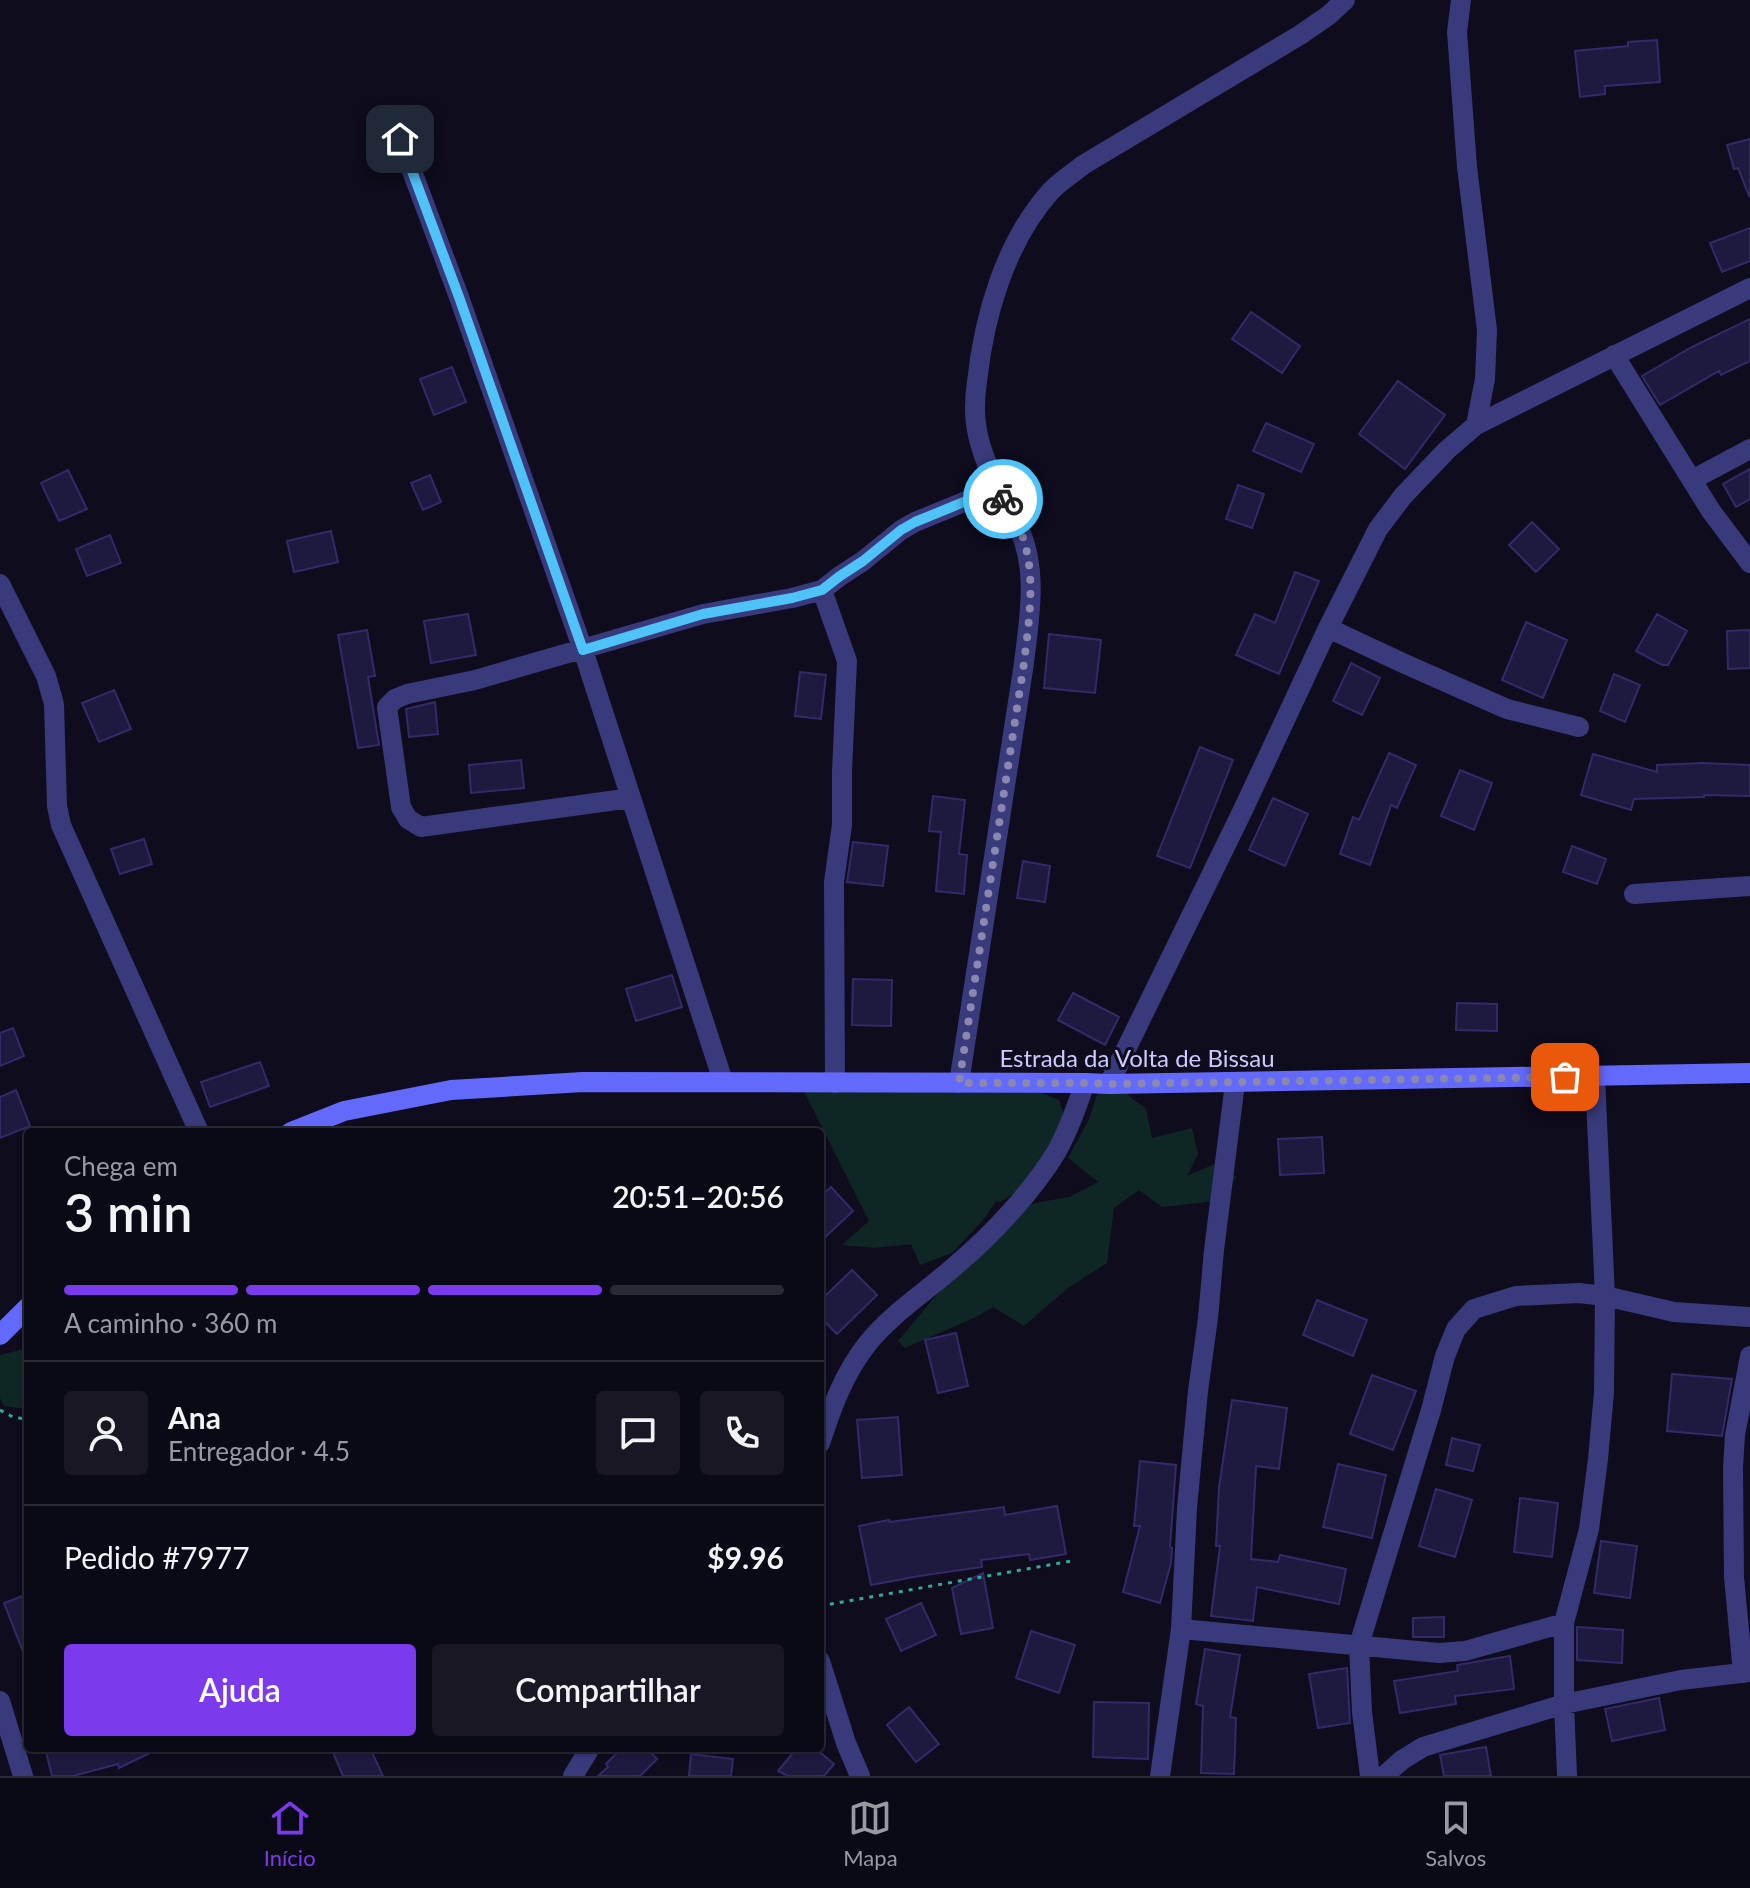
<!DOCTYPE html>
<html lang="pt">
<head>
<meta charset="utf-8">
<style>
	:root { --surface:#0a0916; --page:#181723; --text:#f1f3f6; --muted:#999aa1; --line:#2a2a35; --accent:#7c3aed }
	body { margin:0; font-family:Lato,sans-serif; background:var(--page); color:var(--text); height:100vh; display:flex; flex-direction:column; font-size:30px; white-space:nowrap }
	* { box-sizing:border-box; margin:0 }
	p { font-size:26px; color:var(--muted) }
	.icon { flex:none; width:44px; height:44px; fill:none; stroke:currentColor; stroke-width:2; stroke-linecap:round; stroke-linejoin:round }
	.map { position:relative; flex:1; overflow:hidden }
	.panel { position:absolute; left:24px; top:1128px; width:800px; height:624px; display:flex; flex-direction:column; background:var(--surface); border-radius:8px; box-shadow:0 2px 6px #0004,0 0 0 2px var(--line) }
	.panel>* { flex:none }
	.pin { position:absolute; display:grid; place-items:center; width:68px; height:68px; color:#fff; margin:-34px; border-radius:16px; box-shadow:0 4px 12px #0006 }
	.courier { position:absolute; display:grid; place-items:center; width:80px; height:80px; margin:-40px; border:6px solid #4fc3f7; border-radius:50%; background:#fff; color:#222; box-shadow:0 2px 10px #0007 }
	.overview em { font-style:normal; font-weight:600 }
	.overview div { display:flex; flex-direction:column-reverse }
	.overview { display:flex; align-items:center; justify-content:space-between; height:136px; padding:0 40px }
	h1 { font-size:52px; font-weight:600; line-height:60px }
	.bar { display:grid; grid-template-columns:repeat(4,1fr); gap:12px 8px; align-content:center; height:96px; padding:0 40px }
	.bar i { height:10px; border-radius:6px; background:var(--line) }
	.bar .selected { background:var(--accent) }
	.bar p { grid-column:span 4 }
	.line { display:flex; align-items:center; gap:20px; padding:0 40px; border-top:2px solid var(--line) }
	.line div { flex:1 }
	.round { display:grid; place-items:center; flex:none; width:84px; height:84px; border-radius:8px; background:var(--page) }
	.primary-button { display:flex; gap:16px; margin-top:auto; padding:16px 40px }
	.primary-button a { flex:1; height:92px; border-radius:8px; background:var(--accent); color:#fff; font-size:32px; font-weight:600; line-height:92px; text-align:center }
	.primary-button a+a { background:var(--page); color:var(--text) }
	.tabs { display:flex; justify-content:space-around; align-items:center; height:112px; border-top:2px solid var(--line); background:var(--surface); font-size:22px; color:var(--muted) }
	.tabs a { display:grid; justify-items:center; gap:4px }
	.tabs .selected { color:var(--accent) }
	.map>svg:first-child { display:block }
	.green { fill:#0f2724 }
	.building { fill:#1e193e; stroke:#332b69; stroke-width:2 }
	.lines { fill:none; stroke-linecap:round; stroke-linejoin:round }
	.path { stroke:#30ab9b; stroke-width:3; stroke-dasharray:4 6; stroke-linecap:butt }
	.minor { stroke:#383a7b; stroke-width:20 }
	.tertiary { stroke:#383a7b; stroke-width:20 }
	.secondary { stroke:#636afb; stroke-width:20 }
	.done { stroke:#8a88af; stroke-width:8; stroke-dasharray:0 14.4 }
	.route { stroke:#4fc3f7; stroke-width:10 }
	.labels { text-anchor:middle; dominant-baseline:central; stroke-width:6; stroke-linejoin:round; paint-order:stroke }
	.street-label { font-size:24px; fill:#cccafe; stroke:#0e0c1d }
</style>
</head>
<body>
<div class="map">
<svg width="1750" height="1776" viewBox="0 0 1750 1776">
	<rect width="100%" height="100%" fill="#0e0c1d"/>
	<path class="green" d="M1126,1087L1129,1096L1146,1109L1152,1138L1192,1128L1198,1154L1187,1176L1221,1161L1236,1177L1225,1200L1162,1207L1139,1190L1114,1208L1107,1263L1068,1288L1024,1326L993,1307L976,1317L905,1348L898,1341L933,1299L1019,1209L1035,1203L1069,1197L1098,1182L1068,1158L1089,1119L1097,1095L1104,1088Z
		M804,1091L1042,1093L1059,1100L1065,1118L1060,1137L1023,1188L1000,1202L996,1201L984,1219L952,1253L920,1265L911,1244L874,1248L842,1245L869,1221Z
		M28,1348V1409L4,1406L0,1398V1355Z"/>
	<path class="building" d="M1657,40L1660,82L1605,86V94L1580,97L1575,51L1628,46V42Z
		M1750,139V196H1749L1738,168L1734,169L1727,145Z
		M1750,228V261L1722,272L1710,243Z
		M1251,312L1300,346L1282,373L1232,339Z
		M1750,319V361L1721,375L1719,371L1660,405L1642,376L1692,347Z
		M452,367L466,402L434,415L420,379Z
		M1398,381L1445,415L1405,469L1359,434Z
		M1266,423L1314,444L1301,472L1253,451Z
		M1750,469V499L1736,507L1723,484Z
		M68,470L87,509L59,521L41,483Z
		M430,475L441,502L423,510L411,483Z
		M1238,485L1264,494L1252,528L1226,519Z
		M1532,522L1559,549L1536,572L1509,545Z
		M331,531L338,562L294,572L287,541Z
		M110,535L121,563L87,576L76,549Z
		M1295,572L1319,581L1279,674L1236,655L1255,614L1275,623Z
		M468,614L476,655L431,663L424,621Z
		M1657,614L1687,631L1668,665H1662L1636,651Z
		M1526,622L1567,640L1543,698L1502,680Z
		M367,630L375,676L368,677L379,745L358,748L338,635Z
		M1750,630V668L1728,669L1727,631Z
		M1049,634L1101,640L1095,693L1044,688Z
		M1351,663L1380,678L1362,715L1333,701Z
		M800,672L826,675L821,719L795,716Z
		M1614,674L1640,685L1625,722L1600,711Z
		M114,690L131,729L99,742L82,703Z
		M435,702L438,734L409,737L406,709Z
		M1200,747L1233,760L1190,868L1157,856Z
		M1389,753L1416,765L1397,808L1391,805L1370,865L1340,854L1353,817L1359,820Z
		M1593,754L1657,772V765L1703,763L1750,765V796L1704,795V797L1634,799L1631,810L1581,795Z
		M521,760L524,788L471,793L469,765Z
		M1460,770L1492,783L1474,830L1441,816Z
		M933,796L965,800L959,854L967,855L964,894L936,891L941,832L929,831Z
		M1273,798L1308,814L1285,866L1249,850Z
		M144,839L152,864L120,874L111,849Z
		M853,842L888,846L883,886L847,882Z
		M1572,846L1606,859L1597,884L1563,872Z
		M1023,861L1050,866L1045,902L1017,898Z
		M672,975L682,1007L636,1021L626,989Z
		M853,979L892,980L891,1026L852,1025Z
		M1073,993L1119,1017L1105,1045L1058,1020Z
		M1457,1003L1497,1004V1031L1456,1030Z
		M13,1028L24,1056L0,1066V1033Z
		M260,1062L269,1086L210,1107L201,1082Z
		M16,1090L30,1126L0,1138V1097Z
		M1322,1137L1324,1173L1280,1175L1278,1139Z
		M831,1187L853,1211L820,1242V1197Z
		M852,1270L877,1295L837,1334L820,1317V1301Z
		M1317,1300L1367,1320L1353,1356L1303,1335Z
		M956,1333L968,1386L938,1393L925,1340Z
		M1672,1374L1732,1379L1722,1436L1667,1431Z
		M1372,1375L1416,1391L1393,1450L1350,1434Z
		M1232,1400L1287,1408L1279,1469L1256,1466L1251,1559L1278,1562L1280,1555L1346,1569L1339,1604L1257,1587L1253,1621L1211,1616L1220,1546H1216L1219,1487Z
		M898,1417L902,1475L862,1478L857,1420Z
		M1452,1438L1480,1445L1473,1471L1446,1465Z
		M1140,1461L1176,1465L1170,1547L1172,1548L1171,1563L1160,1603L1123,1592L1140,1526H1134Z
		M1338,1464L1386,1475L1372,1538L1323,1527Z
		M1436,1489L1472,1500L1455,1557L1419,1546Z
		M1520,1498L1558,1503L1552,1557L1514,1552Z
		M1057,1506L1066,1554L1030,1560L1029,1554L981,1560L982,1567L919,1576L871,1585L859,1526L889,1520L890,1522L1004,1507L1005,1515Z
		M1601,1541L1637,1546L1630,1598L1594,1593Z
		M983,1573L993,1628L961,1634L952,1588Z
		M28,1594V1661L27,1662L4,1603Z
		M921,1603L936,1635L901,1651L886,1619Z
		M1444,1617V1637H1413V1618Z
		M1577,1627L1623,1630L1622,1663L1577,1660Z
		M1031,1631L1075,1645L1059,1693L1016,1678Z
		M1205,1649L1240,1655L1230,1717L1236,1718L1234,1774L1201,1773L1203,1706L1196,1704Z
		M1510,1656L1514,1689L1455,1696L1456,1704L1400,1713L1394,1681L1458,1671L1457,1665Z
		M1347,1668L1350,1723L1318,1728L1309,1674Z
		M1659,1698L1665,1730L1612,1741L1605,1709Z
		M1094,1702L1149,1703L1148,1759L1093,1757Z
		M909,1707L939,1744L916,1762L887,1725Z
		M1486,1747L1491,1776H1444L1440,1755Z
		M45,1748H160L119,1768L118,1764L73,1776H52Z
		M331,1748H370L383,1776H343Z
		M622,1748H646L657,1759L640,1776H598L608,1767L606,1764Z
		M797,1748H815L834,1764L824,1776H788L778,1771Z
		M691,1754L733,1759L731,1776H689Z"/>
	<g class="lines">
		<path class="path" d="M0,1410L11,1416L28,1420
			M820,1606L1071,1561"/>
		<path class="minor" d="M1461,0L1457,32L1467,167L1487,330L1485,379L1476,425
			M400,139L459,297L583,650L723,1081
			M1614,355L1711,511L1750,563
			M1692,480L1750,449
			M0,584L46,676L54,704L57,806L61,825L199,1132
			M822,590L847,661L842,771V825L834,882L835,1083
			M1328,628L1405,664L1507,709L1579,727
			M631,798L421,827L408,819L401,807L387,707L395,699L407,694L475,680L703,614L792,598L822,590L840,576L863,561L901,530L915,522L998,488
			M1634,894L1750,886
			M959,1083L1024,663C1029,620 1038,572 1020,531C1004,496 981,463 976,424C974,410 975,396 977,382C984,316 1005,243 1050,192C1059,182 1072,174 1083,165L1300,35L1329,15L1345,0
			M1109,1084L1242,812L1328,628L1378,529L1403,496L1447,450L1476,425L1750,288
			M1181,1629L1439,1653L1465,1651L1564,1623
			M1743,1673L1734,1577L1733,1468L1735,1435L1750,1356
			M0,1701L23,1776
			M1567,1775L1564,1704V1623L1589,1529L1598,1459L1604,1392L1605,1296L1674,1312L1750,1317
			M573,1776L590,1748
			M1160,1776L1181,1629L1187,1508L1198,1391L1208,1318L1214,1250L1235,1083
			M1370,1776L1362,1712L1359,1645L1431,1410L1445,1356L1456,1329L1474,1309L1516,1296L1579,1293L1605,1296L1595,1077
			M1384,1776L1402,1760L1423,1747L1564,1704L1681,1680L1750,1672"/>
		<path class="tertiary" d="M820,1443C832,1407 844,1373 868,1343C891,1314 927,1291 955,1266C991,1236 1033,1191 1057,1151C1069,1129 1077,1106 1085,1083
			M820,1661L846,1743L860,1776"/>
		<path class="secondary" d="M291,1132L344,1111L451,1090L583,1082L1085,1083L1109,1084L1750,1073
			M0,1335L28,1307"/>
	</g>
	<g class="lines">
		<path class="done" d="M1003,499C1009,510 1016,521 1021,532C1037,574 1029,620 1024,663L959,1083H1085L1109,1084L1565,1077"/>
		<path class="route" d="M400,139L459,297L583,650L703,614L792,598L822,590L840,576L863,561L901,530L915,522L998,488L1003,499"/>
	</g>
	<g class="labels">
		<g class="street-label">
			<text x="1137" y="1057">Estrada da Volta de Bissau</text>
		</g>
	</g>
</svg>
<div class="pin" style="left:1565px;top:1077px;background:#ea580c"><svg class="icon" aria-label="bag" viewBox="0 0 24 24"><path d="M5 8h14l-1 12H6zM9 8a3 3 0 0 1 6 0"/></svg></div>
<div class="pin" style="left:400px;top:139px;background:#1f2937"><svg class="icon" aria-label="home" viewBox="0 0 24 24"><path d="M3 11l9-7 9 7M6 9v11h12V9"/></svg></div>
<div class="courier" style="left:1003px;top:499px"><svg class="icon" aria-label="bike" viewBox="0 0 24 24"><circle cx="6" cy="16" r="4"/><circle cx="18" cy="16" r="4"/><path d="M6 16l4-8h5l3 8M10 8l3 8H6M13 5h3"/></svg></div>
<section class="panel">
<div class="overview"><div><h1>3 min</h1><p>Chega em</p></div><em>20:51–20:56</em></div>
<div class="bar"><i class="selected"></i><i class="selected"></i><i class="selected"></i><i></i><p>A caminho · 360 m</p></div>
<div class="line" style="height:144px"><a class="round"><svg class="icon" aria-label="person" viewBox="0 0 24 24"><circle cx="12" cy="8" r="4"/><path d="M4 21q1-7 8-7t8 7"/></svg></a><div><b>Ana</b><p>Entregador · 4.5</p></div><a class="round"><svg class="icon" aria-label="chat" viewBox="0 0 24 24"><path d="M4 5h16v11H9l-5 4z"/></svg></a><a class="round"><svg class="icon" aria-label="phone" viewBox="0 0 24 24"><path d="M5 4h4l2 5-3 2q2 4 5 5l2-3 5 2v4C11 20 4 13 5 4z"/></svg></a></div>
<div class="line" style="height:104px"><div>Pedido #7977</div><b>$9.96</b></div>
<div class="primary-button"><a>Ajuda</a><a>Compartilhar</a></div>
</section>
</div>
<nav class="tabs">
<a class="selected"><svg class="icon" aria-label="home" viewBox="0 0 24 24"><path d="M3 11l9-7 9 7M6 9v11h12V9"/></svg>Início</a>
<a><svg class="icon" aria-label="map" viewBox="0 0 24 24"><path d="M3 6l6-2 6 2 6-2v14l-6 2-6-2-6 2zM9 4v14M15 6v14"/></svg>Mapa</a>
<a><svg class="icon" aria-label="saved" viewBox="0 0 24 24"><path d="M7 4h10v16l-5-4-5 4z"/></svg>Salvos</a>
</nav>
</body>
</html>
